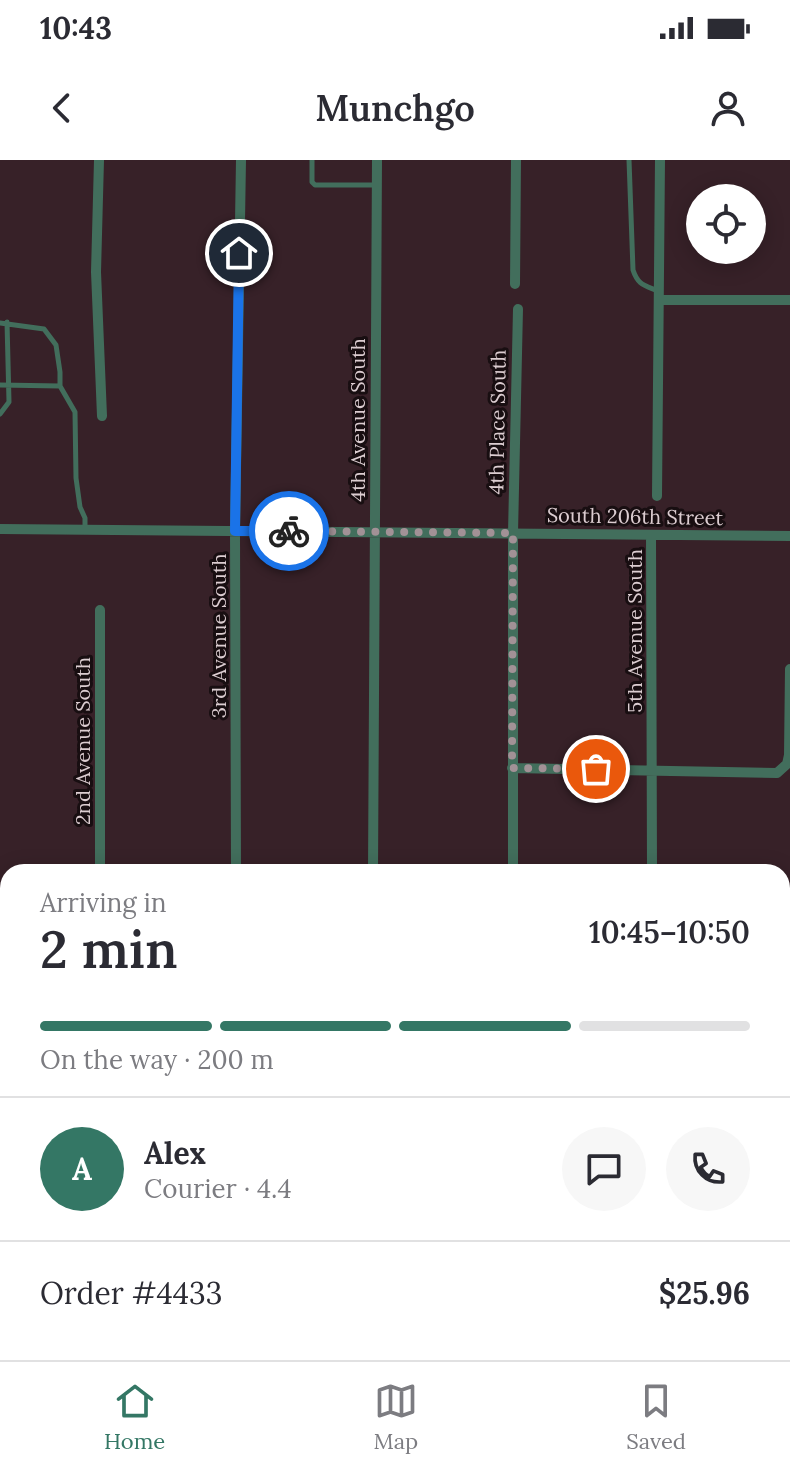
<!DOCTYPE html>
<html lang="en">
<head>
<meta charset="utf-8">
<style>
	:root { --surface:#fff; --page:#f7f7f7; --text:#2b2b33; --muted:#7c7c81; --line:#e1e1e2; --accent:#347765 }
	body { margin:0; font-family:Lora,serif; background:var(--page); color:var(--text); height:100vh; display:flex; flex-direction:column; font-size:30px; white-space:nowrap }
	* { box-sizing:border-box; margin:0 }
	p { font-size:26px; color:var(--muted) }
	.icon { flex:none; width:44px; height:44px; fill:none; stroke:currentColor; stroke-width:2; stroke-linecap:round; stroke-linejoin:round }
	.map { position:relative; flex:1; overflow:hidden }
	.drawer { position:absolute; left:0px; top:704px; width:790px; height:496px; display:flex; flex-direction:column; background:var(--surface); border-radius:24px 24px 0 0; box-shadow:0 4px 20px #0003 }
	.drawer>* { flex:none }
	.controls { position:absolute; left:686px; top:24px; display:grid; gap:16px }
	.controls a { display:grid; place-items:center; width:80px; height:80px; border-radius:50%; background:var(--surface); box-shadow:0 4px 20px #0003; font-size:40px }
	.pin { position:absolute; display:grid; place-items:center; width:68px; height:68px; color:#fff; margin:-34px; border:4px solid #fff; border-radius:50%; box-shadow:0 2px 8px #0007 }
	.courier { position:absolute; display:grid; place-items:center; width:80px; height:80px; margin:-40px; border:6px solid #1a73e8; border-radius:50%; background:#fff; color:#222; box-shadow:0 2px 10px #0007 }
	.head em { font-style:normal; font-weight:600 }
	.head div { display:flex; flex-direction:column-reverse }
	.head { display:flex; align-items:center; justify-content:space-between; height:136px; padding:0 40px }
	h1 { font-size:52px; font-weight:600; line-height:60px }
	.bar { display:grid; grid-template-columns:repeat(4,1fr); gap:12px 8px; align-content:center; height:96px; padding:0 40px }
	.bar i { height:10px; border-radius:6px; background:var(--line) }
	.bar .current { background:var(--accent) }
	.bar p { grid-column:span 4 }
	.line { display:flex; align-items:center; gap:20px; padding:0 40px; border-top:2px solid var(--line) }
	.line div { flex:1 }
	.round { display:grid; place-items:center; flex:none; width:84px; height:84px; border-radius:42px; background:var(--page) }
	.status { display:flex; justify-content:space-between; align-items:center; height:56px; padding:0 40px; background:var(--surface); direction:ltr }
	.status svg { height:22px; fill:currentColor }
	header { display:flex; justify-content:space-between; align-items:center; height:104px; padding:0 40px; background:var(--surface); font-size:36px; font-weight:600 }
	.menu { display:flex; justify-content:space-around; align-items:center; height:112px; border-top:2px solid var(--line); background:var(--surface); font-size:22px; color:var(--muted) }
	.menu a { display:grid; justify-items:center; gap:4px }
	.menu .current { color:var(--accent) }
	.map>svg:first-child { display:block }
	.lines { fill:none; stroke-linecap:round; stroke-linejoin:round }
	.lane { stroke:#426e5c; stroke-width:5 }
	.street { stroke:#426e5c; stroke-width:10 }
	.secondary { stroke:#4c9578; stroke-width:14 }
	.done { stroke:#a29196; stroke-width:8; stroke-dasharray:0 14.4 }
	.route { stroke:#1a73e8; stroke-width:10 }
	.labels { text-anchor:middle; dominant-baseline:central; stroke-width:6; stroke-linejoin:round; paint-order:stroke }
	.street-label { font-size:20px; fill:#dccdd1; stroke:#180e11 }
</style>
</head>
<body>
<div class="status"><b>10:43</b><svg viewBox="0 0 49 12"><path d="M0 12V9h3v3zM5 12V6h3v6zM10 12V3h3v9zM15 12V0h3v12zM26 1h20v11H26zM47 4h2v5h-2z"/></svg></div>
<header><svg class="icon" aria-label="back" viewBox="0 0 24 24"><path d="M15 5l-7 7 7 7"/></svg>Munchgo<svg class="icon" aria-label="person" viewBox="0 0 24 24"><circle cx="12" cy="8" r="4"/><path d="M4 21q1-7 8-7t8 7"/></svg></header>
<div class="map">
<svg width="790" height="1200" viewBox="0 0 790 1200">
	<rect width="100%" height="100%" fill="#372128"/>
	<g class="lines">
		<path class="lane" d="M312,0V22L315,25H376
			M629,0L633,110C638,125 644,125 658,131
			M0,163L44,169L56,185L60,212V226L0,225
			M60,226L75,252L76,318L80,347L85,358V369
			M0,254L9,242L7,162
			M0,1179L3,1200"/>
		<path class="street" d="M99,0L96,112L102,256
			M515,124L516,0
			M659,140H790
			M657,336L660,0
			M0,369L790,376
			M651,375L652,712
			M100,450V712
			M512,608L777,613L787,604L789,595L790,509
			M236,712L235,371L241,0
			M373,712L377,0
			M513,712V373L518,149
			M790,838V852
			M109,1192L110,1200
			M248,1192V1200
			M386,1192V1200
			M524,1192V1200
			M665,1192V1200"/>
		<path class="secondary" d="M0,833H8
			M782,837L790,838"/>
	</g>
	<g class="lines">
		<path class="done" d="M289,371L513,373L512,608L596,609"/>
		<path class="route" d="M239,93L235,371H289"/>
	</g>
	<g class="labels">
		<g class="street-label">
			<text transform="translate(357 260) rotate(-90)">4th Avenue South</text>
			<text transform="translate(497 262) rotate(-89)">4th Place South</text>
			<text transform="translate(635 356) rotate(1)">South 206th Street</text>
			<text transform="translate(634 471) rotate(-90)">5th Avenue South</text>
			<text transform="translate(218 476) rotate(-90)">3rd Avenue South</text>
			<text transform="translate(82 581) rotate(-90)">2nd Avenue South</text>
		</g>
	</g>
</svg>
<div class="controls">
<a><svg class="icon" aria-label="locate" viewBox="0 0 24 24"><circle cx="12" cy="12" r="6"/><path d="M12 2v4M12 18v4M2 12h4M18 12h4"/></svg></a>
</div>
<div class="pin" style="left:596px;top:609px;background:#ea580c"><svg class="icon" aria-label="bag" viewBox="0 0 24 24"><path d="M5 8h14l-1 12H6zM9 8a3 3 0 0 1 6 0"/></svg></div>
<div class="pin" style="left:239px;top:93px;background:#1f2937"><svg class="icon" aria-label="home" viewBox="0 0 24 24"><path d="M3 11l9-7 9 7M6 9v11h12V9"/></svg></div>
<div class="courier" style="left:289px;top:371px"><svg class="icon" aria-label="bike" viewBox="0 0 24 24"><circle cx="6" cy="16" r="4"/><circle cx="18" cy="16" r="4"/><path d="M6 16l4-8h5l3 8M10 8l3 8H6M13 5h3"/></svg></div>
<section class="drawer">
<div class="head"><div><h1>2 min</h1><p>Arriving in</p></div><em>10:45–10:50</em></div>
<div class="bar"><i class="current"></i><i class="current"></i><i class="current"></i><i></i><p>On the way · 200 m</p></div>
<div class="line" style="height:144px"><b class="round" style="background:var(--accent);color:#fff">A</b><div><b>Alex</b><p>Courier · 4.4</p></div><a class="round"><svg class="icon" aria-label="chat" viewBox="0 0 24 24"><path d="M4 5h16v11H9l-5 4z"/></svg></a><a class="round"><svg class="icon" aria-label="phone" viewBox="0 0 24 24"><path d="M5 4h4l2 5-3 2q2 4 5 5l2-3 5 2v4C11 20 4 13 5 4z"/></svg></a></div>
<div class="line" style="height:104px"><div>Order #4433</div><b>$25.96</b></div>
</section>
</div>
<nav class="menu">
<a class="current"><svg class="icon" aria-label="home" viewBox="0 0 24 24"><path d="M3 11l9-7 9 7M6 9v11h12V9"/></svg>Home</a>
<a><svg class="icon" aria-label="map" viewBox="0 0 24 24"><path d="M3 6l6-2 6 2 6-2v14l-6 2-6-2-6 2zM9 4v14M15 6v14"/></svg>Map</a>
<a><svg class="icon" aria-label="saved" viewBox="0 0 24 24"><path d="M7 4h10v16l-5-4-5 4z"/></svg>Saved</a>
</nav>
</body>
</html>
